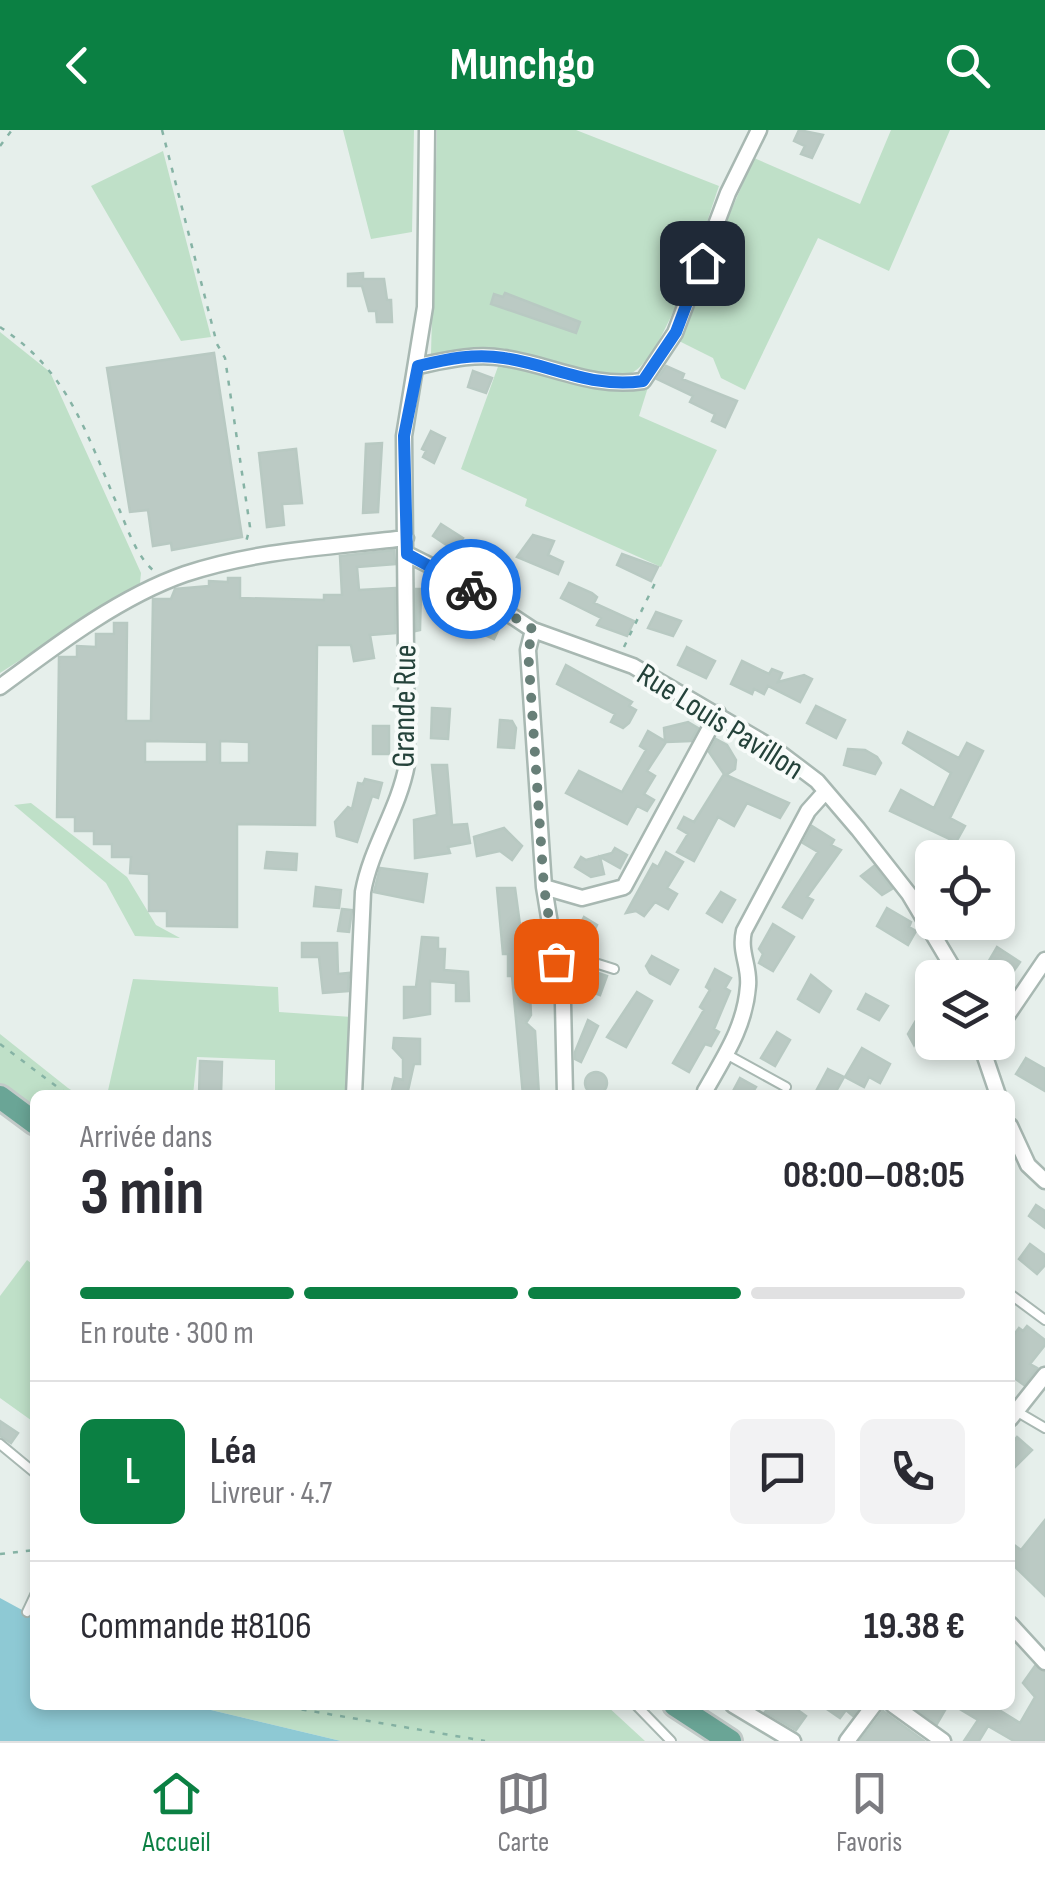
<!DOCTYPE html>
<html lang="fr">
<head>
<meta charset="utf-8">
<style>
	:root { --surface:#fff; --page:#f2f2f3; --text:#2b2b33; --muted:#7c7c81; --line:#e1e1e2; --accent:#0b8043 }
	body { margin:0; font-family:"Sofia Sans Condensed",sans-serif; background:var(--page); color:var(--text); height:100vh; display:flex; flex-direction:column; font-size:38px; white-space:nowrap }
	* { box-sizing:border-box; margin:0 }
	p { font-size:32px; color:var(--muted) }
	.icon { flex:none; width:55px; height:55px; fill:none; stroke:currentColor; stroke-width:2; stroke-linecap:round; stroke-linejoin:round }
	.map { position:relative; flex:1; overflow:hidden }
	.drawer { position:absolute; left:30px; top:960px; width:985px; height:620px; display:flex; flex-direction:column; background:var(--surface); border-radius:15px; box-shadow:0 5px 15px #0003 }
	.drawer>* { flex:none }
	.fabs { position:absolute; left:915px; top:710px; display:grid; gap:20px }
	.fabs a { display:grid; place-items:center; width:100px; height:100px; border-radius:15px; background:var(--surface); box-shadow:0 5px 15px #0003; font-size:50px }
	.pin { position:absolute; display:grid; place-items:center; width:85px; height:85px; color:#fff; margin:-42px; border-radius:20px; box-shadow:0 5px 15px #0006 }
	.courier { position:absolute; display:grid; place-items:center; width:100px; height:100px; margin:-50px; border:8px solid #1a73e8; border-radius:50%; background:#fff; color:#222; box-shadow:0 2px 12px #0007 }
	.headline em { font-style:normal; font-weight:700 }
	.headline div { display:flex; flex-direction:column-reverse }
	.headline { display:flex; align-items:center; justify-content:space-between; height:170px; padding:0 50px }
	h1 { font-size:65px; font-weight:700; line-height:75px }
	.bar { display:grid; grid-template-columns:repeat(4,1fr); gap:15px 10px; align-content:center; height:120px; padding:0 50px }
	.bar i { height:12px; border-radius:8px; background:var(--line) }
	.bar .active { background:var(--accent) }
	.bar p { grid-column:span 4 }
	.line { display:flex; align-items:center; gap:25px; padding:0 50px; border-top:2px solid var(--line) }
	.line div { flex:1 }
	.round { display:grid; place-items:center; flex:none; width:105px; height:105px; border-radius:15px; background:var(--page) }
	header { display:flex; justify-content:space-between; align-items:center; height:130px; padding:0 50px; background:var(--accent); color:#fff; font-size:45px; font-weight:700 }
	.tab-bar { display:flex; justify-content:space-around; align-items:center; height:140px; border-top:2px solid var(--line); background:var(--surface); font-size:28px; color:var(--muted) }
	.tab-bar a { display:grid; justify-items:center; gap:5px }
	.tab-bar .active { color:var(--accent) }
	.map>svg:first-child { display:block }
	.green { fill:#bfe0c8 }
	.water { fill:#8ec9d4 }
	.building { fill:#bbcac4; stroke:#b8c9c2; stroke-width:2.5; fill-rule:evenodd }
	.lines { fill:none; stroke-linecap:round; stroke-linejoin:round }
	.service-casing { stroke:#a8b8b2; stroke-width:12 }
	.minor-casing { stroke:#a8b8b2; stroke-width:19 }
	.primary-casing { stroke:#c2cac8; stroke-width:28 }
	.path { stroke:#86b3a5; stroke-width:2.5; stroke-dasharray:5 8; stroke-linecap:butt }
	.service { stroke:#fff; stroke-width:8 }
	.minor { stroke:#fff; stroke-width:14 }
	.primary { stroke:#6aa596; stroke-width:22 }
	.done { stroke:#687f78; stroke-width:10; stroke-dasharray:0 18 }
	.route { stroke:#1a73e8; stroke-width:12 }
	.labels { text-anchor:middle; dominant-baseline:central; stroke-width:8; stroke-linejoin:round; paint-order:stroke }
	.street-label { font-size:32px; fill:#24423a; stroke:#f7fbf9 }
</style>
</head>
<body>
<header><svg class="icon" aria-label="back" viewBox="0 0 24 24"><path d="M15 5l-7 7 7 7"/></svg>Munchgo<svg class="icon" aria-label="search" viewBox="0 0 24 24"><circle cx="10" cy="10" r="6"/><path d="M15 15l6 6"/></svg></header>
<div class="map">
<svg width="1045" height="1611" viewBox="0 0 1045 1611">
	<rect width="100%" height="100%" fill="#e6efeb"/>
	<path class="green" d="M343,0H414L412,102L371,109Z
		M437,0H576L719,56C706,93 664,236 627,245C597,252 558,233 530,226C498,218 463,218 431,224Z
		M891,0H950L889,141L818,108L745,260L721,248L713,228L675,209L754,28L860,74Z
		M163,21L211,207L181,211L91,56Z
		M0,202L50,242L141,443L140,453L0,543Z
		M500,231L616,261L649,254L639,286L717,320L661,437L525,376L527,369L461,339Z
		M31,673L127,747L156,795L180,808L135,806L106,753L14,675Z
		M133,849L278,857L279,882L352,887L348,965H275V930L197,927L193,965H107Z
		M0,904L68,958L79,965H35V982L0,958Z
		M27,1130L35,1136V1293L0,1268V1166Z
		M190,1575H606L645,1611H341Z"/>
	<path class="water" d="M0,1468L35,1487V1575H190L341,1611H0Z"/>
	<path class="building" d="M799,0L823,5L812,28L801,24L805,16L794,11Z
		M363,143V149H384L387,170H391L392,192H377L376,181H369L362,156H348V144Z
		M505,163L580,192L576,203L491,174L494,164L503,167Z
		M214,223L242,407L172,420L171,413L153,416L148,380L130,382L107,238Z
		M666,236L684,244L682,249L737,271L725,297L712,291L715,284L690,272L693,266L657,249Z
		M473,241L492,248L486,263L468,257Z
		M431,301L445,308L434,333L423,327L426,321L422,319Z
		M382,313L378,382L363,383L366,314Z
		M296,319L302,373L282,374L284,395L267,397L259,323Z
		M441,394L463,408L454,420L433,406Z
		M533,405L554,411L548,425L563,432L558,444L517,427Z
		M394,420L395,434L357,437L359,460L395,458V503L370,505L374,528L354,531L351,515H317L315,695L237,694V797L167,796V781H149V744L130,743L131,727H112V714H94V701H75V687H57L59,527H77V516L96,517V504H114V493H127L126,591H151L153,469H171L175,459L209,456V451L228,452V448H240V468L324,470V465H342L340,426ZM145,611L207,612V632H145ZM220,611L249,612V633H220Z
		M622,424L658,437L651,451L617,435Z
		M434,449L469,470L464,479L430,456Z
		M569,453L592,463L597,467L594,473L634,491L627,506L597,495L601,488L561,468Z
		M416,459H421L420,500L416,501Z
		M485,481L502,492L494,509L476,501Z
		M656,482L681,491L673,506L648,498Z
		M687,517L715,531L706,548L678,535Z
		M742,531L769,544L772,539L782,543L778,552L804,545L812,549L800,572L768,556L764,564L754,559L752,564L731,554Z
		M566,535L632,572L629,576L636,580L629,593L623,598L611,592L615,584L557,554Z
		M816,576L845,590L836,608L807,593Z
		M432,578L450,579L448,609L431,608Z
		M500,590L512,591L516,598L514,618L498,617Z
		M688,592L698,598L691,611L666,612L647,641L655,646L644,664L654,670L647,681L637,676L627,694L566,663L579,641L622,662L646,620L640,616L648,601L665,611L664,598Z
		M373,596H389V624H373Z
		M908,602L959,628L967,613L983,621L950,688L965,696L956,712L890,681L901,660L934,678L951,643L903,613Z
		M716,609L727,615L736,630L735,639L726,645L789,673L780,688L747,673L734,696L718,687L694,731L677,722L688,704L678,698L684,687L694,692L724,644L709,622Z
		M848,619L865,620L877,627L881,633L875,644L844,635Z
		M432,635H447L452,695L467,694L470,713L448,717L450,723L415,728L414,690L437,685Z
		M365,649L382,653L378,668L372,666L357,712L337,706L335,692L348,677L352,679L358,653L363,654Z
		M812,696L834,710L831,715L841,720L807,767L813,770L802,788L783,777L818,722L803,713Z
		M504,698L522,716L512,730L500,721L477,726L474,707Z
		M615,718L627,725L620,738L600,727L604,744L591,747L575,737L581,727L586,730L612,723Z
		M267,722L297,724L296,740L265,738Z
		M666,722L683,732L667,758L677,764L668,779L655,772L644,786L636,781L626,783L653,734L658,737Z
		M874,736L892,759L882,765L861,746Z
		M380,738L427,744L423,772L374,762Z
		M316,757L341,760L339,778L314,776Z
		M497,758H515L524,824V863H530L531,885L526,893L535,901L539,965H523L512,846H508V824H503Z
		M721,762L735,770L722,792L707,783Z
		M887,778L911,792L909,797L916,801L908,815L877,796Z
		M342,779L352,780L349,802L338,801Z
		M584,787L597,795L584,822L568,817Z
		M773,794L794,807L773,841L759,833L763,824L759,819Z
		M422,807L438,808V819H445L444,840L468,842L469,871H456V853L430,851V884L404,888V857H416Z
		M302,813H337L338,844L349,843L348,861L323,863L319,827H302Z
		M997,817L1020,832L1009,848L987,834Z
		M652,826L678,840L670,854L650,843L646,836Z
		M567,832L607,846L600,865L577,856L581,847L569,842Z
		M715,839L731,848L725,858L730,861L714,899L719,902L711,916L705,914L689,942L673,933L704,880L700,877L710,860L706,857Z
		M811,845L831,861L819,882L798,869Z
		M637,862L652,871L626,917L607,907Z
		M866,864L888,876L879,890L858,879Z
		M918,887L932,896V918L917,909L914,915L908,904Z
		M588,890L598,896L581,932L575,929V922Z
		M777,902L790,910L775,936L761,928Z
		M394,908L420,909V934H414L407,965H391L395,948L403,950V929L393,918Z
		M862,918L890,934L880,953L869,947L864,957L845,947Z
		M1026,928L1045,939V961L1016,944Z
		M200,931L222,932L221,965H199Z
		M828,939L844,947L834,965H814Z
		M585 953a11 11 0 1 1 22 0a11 11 0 1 1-22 0Z
		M740,948L756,957L751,965H731Z
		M1036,1075L1045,1081V1098L1029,1086Z
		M1030,1114L1045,1125V1135L1037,1144L1019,1129Z
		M1027,1196L1045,1210V1215L1030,1234L1037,1238L1024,1255L1010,1245V1210L1019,1198L1023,1201Z
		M0,1291L18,1303L11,1313L0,1306Z
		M1017,1307L1032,1320L1010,1342V1316Z
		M1045,1390V1466L1010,1432V1412L1021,1420Z
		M1035,1536L1045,1542V1611H1014L988,1596L979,1611H964L978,1590L953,1575H991L1020,1593L1035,1567L1023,1553Z
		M771,1575H791L806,1586L796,1600L765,1582Z
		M821,1575H861L853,1586L846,1580L840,1588Z
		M911,1575H948L937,1594Z
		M883,1581L924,1611H860Z"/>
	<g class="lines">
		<defs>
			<path id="service" d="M554,820L614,839
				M726,924L786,957
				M1010,1164L1045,1190
				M1016,1281L1045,1298
				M0,1314L35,1343
				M27,1482L35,1465
				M636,1575L671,1611"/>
			<path id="minor" d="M418,236C447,230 475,223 504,228C552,235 593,259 643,251L675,203L728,63L759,0
				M407,424L453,447L533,500L633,536L776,620L817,651L858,699L909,764L959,848
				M533,500L528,520L544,757L563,873L565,965
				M0,557C55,516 119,467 185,444C257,420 332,417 406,408
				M544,757L582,768L624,757L718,583
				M998,899L1045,830
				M980,912L998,965
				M705,961C724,927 745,897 748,856C750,836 739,822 744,801L808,681L825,662
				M354,965L363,762C371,717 399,679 407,634L404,306L425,177L427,0
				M1010,996L1028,1035L1045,1051
				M1010,1289L1045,1245
				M1010,1494L1045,1532
				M733,1575L793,1611
				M893,1575L943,1611
				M847,1611L874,1575"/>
			<path id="primary" d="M0,967L35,993
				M675,1575L730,1611"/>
		</defs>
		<use href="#service" class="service-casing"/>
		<use href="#minor" class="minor-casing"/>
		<use href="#primary" class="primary-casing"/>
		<path class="path" d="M162,0L217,214L225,228L250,397L246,412
			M0,16L12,0
			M0,197C71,243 87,307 120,381C128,401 138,428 154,441
			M624,517L656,451
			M0,914L68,965
			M0,1424L35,1420
			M276,1575L485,1611"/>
		<use href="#service" class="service"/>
		<use href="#minor" class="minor"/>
		<use href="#primary" class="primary"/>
	</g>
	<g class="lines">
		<path class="done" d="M471,459L534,500L528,520L544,758L556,831"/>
		<path class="route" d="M471,459L407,424L404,306L418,236C447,229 475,223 504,228C552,235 593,259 643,251L676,202L702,133"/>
	</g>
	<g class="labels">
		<g class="street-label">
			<text transform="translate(405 576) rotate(-89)">Grande Rue</text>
			<text transform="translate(720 592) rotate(32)">Rue Louis Pavillon</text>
		</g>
	</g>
</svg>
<div class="fabs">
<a><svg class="icon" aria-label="locate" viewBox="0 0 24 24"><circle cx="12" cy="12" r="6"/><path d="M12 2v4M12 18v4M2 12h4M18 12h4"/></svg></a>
<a><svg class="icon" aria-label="layers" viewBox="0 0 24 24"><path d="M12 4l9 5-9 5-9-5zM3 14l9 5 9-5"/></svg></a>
</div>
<div class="pin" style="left:556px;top:831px;background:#ea580c"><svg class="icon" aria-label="bag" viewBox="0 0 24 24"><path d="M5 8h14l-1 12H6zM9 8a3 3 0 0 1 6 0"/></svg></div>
<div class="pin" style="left:702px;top:133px;background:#1f2937"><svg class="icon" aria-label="home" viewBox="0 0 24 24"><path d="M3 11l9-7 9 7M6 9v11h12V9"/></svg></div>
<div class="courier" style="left:471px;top:459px"><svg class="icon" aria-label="bike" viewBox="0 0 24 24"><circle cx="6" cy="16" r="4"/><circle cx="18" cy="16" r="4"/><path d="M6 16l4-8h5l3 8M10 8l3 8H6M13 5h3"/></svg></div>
<section class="drawer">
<div class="headline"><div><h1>3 min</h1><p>Arrivée dans</p></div><em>08:00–08:05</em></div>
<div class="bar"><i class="active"></i><i class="active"></i><i class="active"></i><i></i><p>En route · 300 m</p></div>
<div class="line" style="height:180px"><b class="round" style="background:var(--accent);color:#fff">L</b><div><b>Léa</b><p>Livreur · 4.7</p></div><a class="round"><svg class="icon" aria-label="chat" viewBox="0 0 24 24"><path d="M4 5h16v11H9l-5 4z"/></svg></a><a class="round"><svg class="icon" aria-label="phone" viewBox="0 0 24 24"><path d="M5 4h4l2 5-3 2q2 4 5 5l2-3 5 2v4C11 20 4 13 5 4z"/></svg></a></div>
<div class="line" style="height:130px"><div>Commande #8106</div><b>19.38 €</b></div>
</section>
</div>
<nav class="tab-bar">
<a class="active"><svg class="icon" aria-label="home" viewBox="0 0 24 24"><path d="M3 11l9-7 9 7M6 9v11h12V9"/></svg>Accueil</a>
<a><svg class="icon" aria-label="map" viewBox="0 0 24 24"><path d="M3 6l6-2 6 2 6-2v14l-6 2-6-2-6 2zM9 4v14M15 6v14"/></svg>Carte</a>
<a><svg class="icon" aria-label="saved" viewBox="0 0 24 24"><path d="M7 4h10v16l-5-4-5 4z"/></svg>Favoris</a>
</nav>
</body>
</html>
